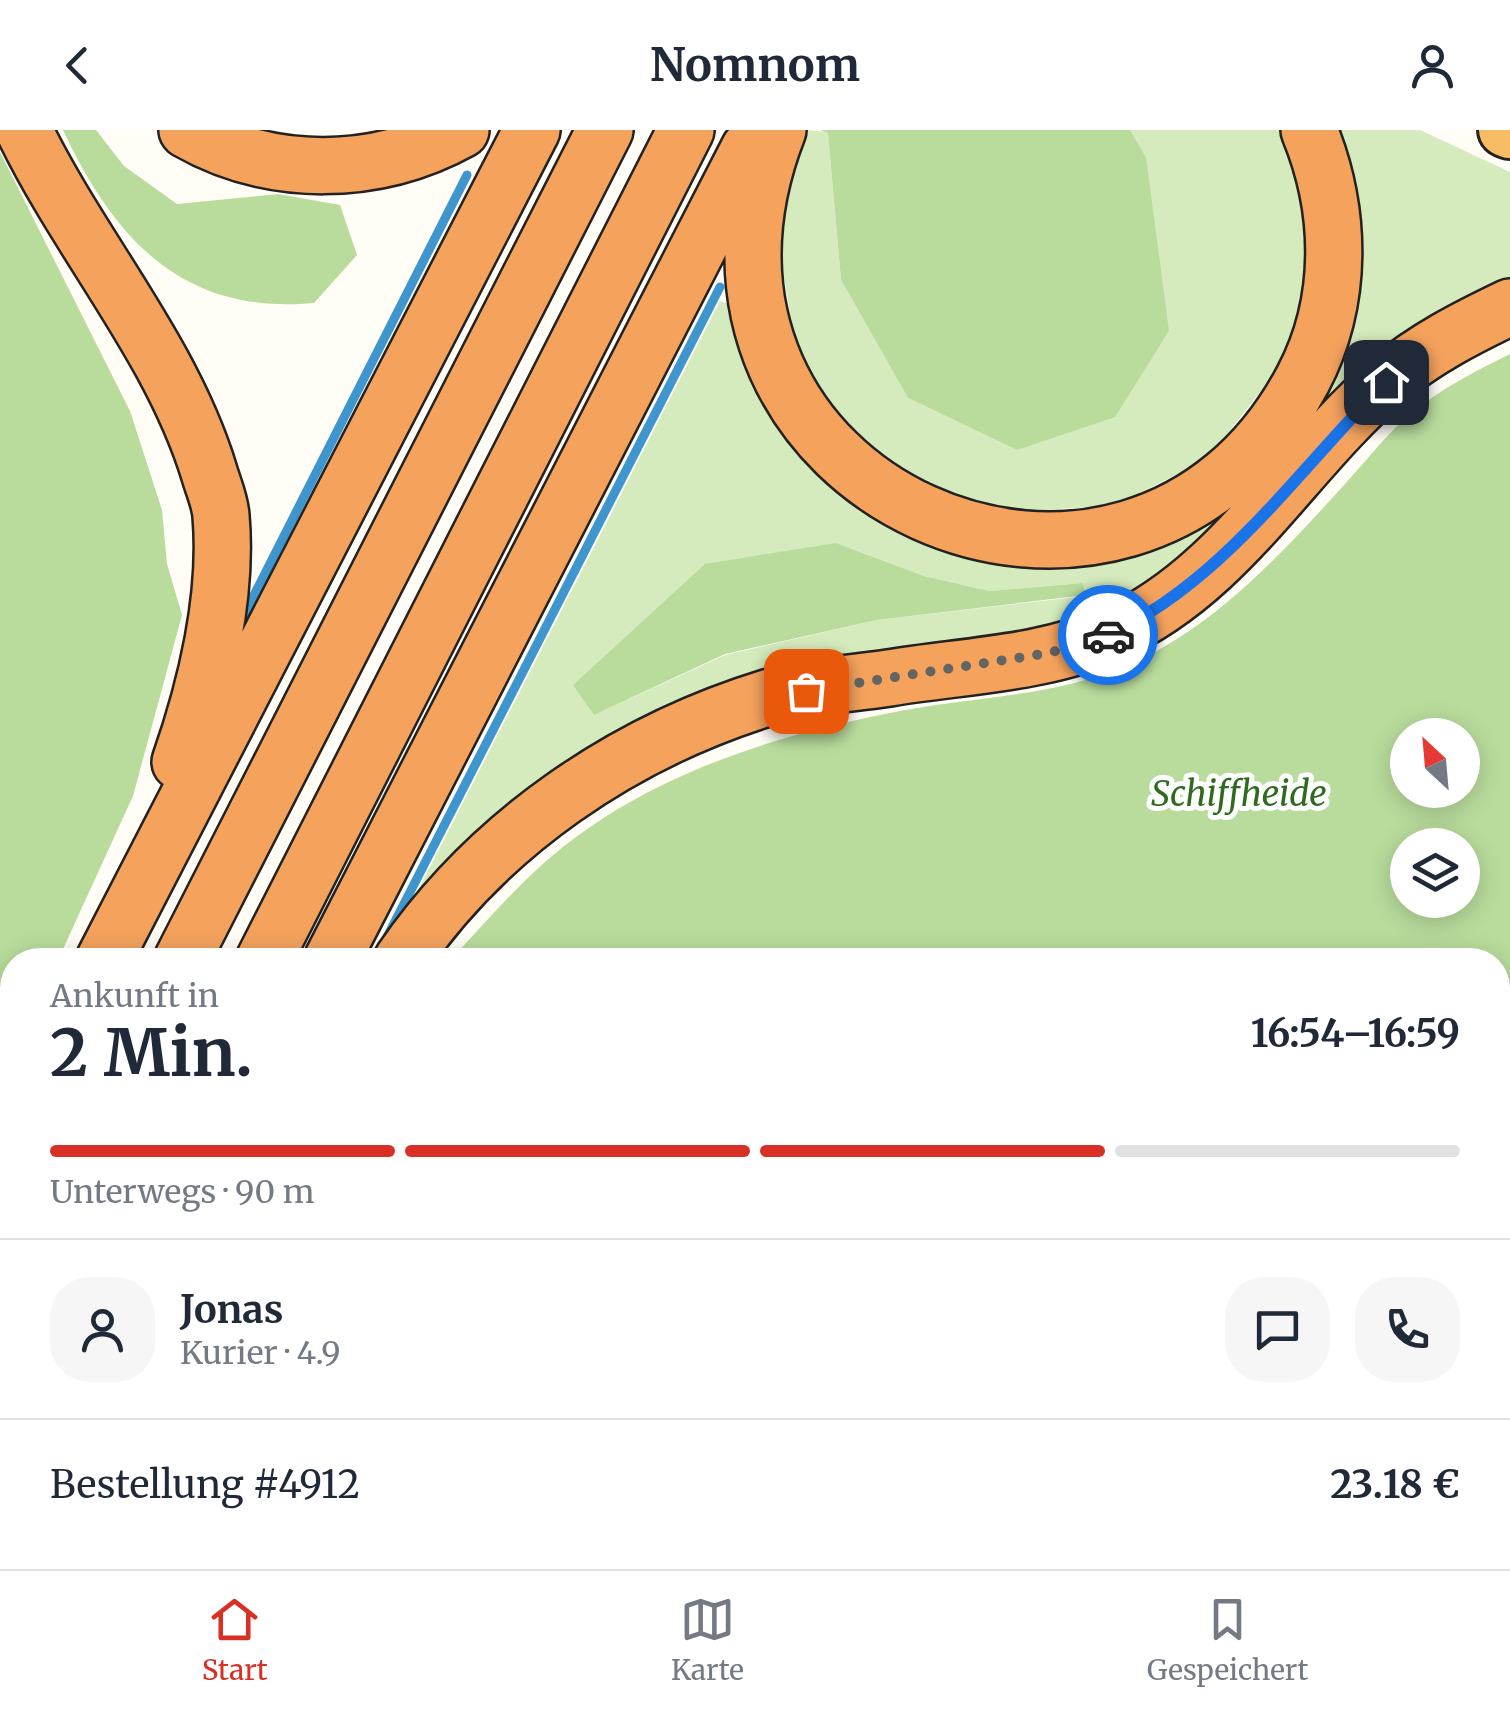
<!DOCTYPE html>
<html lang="de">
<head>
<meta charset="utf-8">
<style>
	:root { --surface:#fff; --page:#f6f6f7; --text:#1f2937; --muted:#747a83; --line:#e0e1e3; --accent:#d93025 }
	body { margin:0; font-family:Merriweather,serif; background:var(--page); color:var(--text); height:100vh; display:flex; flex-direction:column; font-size:38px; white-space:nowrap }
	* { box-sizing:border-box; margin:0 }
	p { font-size:32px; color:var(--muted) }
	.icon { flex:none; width:55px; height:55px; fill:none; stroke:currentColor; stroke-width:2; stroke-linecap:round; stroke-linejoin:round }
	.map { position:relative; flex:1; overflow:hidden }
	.side { position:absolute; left:0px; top:818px; width:1510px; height:622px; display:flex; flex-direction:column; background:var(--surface); border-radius:40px 40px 0 0; box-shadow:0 5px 25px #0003 }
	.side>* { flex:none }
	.needle { width:65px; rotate:334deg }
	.buttons { position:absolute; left:1390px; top:588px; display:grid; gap:20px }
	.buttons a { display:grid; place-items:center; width:90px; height:90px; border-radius:50%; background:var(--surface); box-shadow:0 5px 25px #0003; font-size:50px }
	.pin { position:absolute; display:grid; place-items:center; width:85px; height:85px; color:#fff; margin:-42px; border-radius:20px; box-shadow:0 5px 15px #0006 }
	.courier { position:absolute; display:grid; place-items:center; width:100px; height:100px; margin:-50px; border:8px solid #1a73e8; border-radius:50%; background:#fff; color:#222; box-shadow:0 2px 12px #0007 }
	.overview em { font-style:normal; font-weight:700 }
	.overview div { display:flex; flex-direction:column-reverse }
	.overview { display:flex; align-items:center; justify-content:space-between; height:170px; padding:0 50px }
	h1 { font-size:65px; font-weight:700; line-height:75px }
	.bar { display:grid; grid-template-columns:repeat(4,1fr); gap:15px 10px; align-content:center; height:120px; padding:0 50px }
	.bar i { height:12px; border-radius:8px; background:var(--line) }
	.bar .selected { background:var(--accent) }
	.bar p { grid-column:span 4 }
	.line { display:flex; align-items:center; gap:25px; padding:0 50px; border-top:2px solid var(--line) }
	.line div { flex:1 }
	.round { display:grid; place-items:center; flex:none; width:105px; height:105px; border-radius:40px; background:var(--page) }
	header { display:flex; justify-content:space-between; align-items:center; height:130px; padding:0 50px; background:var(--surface); font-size:45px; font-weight:700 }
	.dock { display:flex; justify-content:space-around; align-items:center; height:140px; border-top:2px solid var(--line); background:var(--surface); font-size:28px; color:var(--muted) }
	.dock a { display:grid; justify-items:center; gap:5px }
	.dock .selected { color:var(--accent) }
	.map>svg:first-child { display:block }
	.industrial { fill:#eee6ef }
	.green { fill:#d5ebbd; fill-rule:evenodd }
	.forest { fill:#b9dc9c; fill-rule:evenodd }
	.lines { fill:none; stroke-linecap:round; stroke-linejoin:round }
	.stream { stroke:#3f96cf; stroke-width:9 }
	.service-casing { stroke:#444; stroke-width:20 }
	.trunk-casing { stroke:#222; stroke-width:58 }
	.motorway-casing { stroke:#222; stroke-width:60 }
	.service { stroke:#fff; stroke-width:15 }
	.trunk { stroke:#f7bc64; stroke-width:52 }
	.motorway { stroke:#f5a25d; stroke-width:55 }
	.done { stroke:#646461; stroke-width:10; stroke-dasharray:0 18 }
	.route { stroke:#1a73e8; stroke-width:12 }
	.labels { text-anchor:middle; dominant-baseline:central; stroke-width:10; stroke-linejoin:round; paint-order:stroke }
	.park-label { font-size:35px; font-style:italic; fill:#2f6b1f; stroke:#fff }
</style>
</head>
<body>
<header><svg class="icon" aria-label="back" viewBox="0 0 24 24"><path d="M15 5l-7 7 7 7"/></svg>Nomnom<svg class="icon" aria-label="person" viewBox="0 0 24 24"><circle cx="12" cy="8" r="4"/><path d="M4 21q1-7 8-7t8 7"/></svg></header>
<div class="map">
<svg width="1510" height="1439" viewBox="0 0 1510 1439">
	<rect width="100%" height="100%" fill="#fffdf5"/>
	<path class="industrial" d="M1498,1174L1510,1175V1439H159L166,1428H1498Z"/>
	<path class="green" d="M805,0L828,2L841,150L908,268L1017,320L1146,27L1130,0H1283L1305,68L1310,136L1305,170L1285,231L1207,329L1114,376L986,383L876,332L798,231L774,87Z
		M1327,0H1420L1510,42V158L1156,450L1103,480L1043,501L768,545L389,817L720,171L732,175L758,251L980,422L1282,315ZM836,413L924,446L989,461L1081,453L1085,466L877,490L725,525L594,585Z"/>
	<path class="forest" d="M63,0H96L124,36L177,74L278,64L340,75L357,125L314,173C184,185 115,111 63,0Z
		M820,0H1130L1146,27L1169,201L1115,287L1017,320L908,268L841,150L828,3Z
		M0,22L130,281L162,380L167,434L182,485L133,666L58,830H12V920L0,945Z
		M1510,224V1175L1498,1174V830H450C481,798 511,762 545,732C647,643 780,603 911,579C985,566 1063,565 1133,533C1218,494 1283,422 1345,354C1367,330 1388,302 1413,282C1442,258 1476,241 1510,224ZM1408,605H1462V660H1408ZM1408,715H1462V770H1408Z
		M836,413L924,446L989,461L1082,453L1086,465L877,490L725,524L594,585L573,555L705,434Z"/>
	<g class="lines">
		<path class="stream" d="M245,483L467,45
			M387,807L720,157"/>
		<defs>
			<path id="service" d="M1498,1282L1499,1265H1510
				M626,1428V1439
				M95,1439L102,1428
				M204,1439L211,1428
				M503,1439L510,1428
				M1353,1439L1354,1428
				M1485,1439L1486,1428"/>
			<path id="trunk" d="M1505,0L1510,2"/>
			<path id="motorway" d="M24,0C80,116 171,218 209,342C213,356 220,371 221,386C228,466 206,558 180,632
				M187,0C271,48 376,47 461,0
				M778,0C637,360 1130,576 1303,249C1344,171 1342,80 1309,0
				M104,830L532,0
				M182,830L605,0
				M264,830L686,0
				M332,830L749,19
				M402,830C489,703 623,612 770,567C807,556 850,554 889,548C961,536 1043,534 1111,504C1229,453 1293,331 1388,250C1425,219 1466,198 1510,177
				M0,1034L12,1010
				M0,1185L12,1160
				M0,1350L12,1326
				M23,1439L30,1428"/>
		</defs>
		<use href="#service" class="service-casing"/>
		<use href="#trunk" class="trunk-casing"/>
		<use href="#motorway" class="motorway-casing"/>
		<use href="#service" class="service"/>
		<use href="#trunk" class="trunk"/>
		<use href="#motorway" class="motorway"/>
	</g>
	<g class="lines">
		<path class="done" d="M806,561L1049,523L1108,505"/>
		<path class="route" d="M1108,505C1222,453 1299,339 1386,252"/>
	</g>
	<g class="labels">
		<g class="park-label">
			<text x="1239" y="664">Schiffheide</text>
		</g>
	</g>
</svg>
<div class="buttons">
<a><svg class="needle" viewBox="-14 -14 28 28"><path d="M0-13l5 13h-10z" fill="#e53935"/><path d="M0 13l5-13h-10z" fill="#747a83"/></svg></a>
<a><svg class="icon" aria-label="layers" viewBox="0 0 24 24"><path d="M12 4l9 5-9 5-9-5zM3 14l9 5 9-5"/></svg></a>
</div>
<div class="pin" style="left:806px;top:561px;background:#ea580c"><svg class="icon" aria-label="bag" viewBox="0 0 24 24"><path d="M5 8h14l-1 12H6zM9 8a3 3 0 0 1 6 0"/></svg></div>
<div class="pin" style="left:1386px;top:252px;background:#1f2937"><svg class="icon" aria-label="home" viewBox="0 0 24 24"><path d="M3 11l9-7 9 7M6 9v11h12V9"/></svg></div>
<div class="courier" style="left:1108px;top:505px"><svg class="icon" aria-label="car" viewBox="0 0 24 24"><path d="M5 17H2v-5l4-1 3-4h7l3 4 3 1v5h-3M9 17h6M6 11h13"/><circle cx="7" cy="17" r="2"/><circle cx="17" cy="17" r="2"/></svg></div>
<section class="side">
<div class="overview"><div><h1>2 Min.</h1><p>Ankunft in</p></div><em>16:54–16:59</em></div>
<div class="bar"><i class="selected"></i><i class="selected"></i><i class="selected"></i><i></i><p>Unterwegs · 90 m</p></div>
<div class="line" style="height:180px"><a class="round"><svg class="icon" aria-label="person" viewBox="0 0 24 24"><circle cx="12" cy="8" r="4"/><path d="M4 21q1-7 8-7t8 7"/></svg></a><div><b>Jonas</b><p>Kurier · 4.9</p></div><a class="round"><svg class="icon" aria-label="chat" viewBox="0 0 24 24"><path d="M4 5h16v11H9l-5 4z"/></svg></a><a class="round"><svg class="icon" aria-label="phone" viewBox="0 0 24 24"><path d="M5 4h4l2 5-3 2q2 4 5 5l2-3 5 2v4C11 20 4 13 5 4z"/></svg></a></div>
<div class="line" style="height:130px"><div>Bestellung #4912</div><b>23.18 €</b></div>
</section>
</div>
<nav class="dock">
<a class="selected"><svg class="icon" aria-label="home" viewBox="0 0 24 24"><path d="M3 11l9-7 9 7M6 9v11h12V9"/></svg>Start</a>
<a><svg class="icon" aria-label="map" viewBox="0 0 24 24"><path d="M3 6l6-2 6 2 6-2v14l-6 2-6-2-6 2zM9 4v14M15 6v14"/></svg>Karte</a>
<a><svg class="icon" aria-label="saved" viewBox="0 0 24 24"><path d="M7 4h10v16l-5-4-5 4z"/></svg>Gespeichert</a>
</nav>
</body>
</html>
